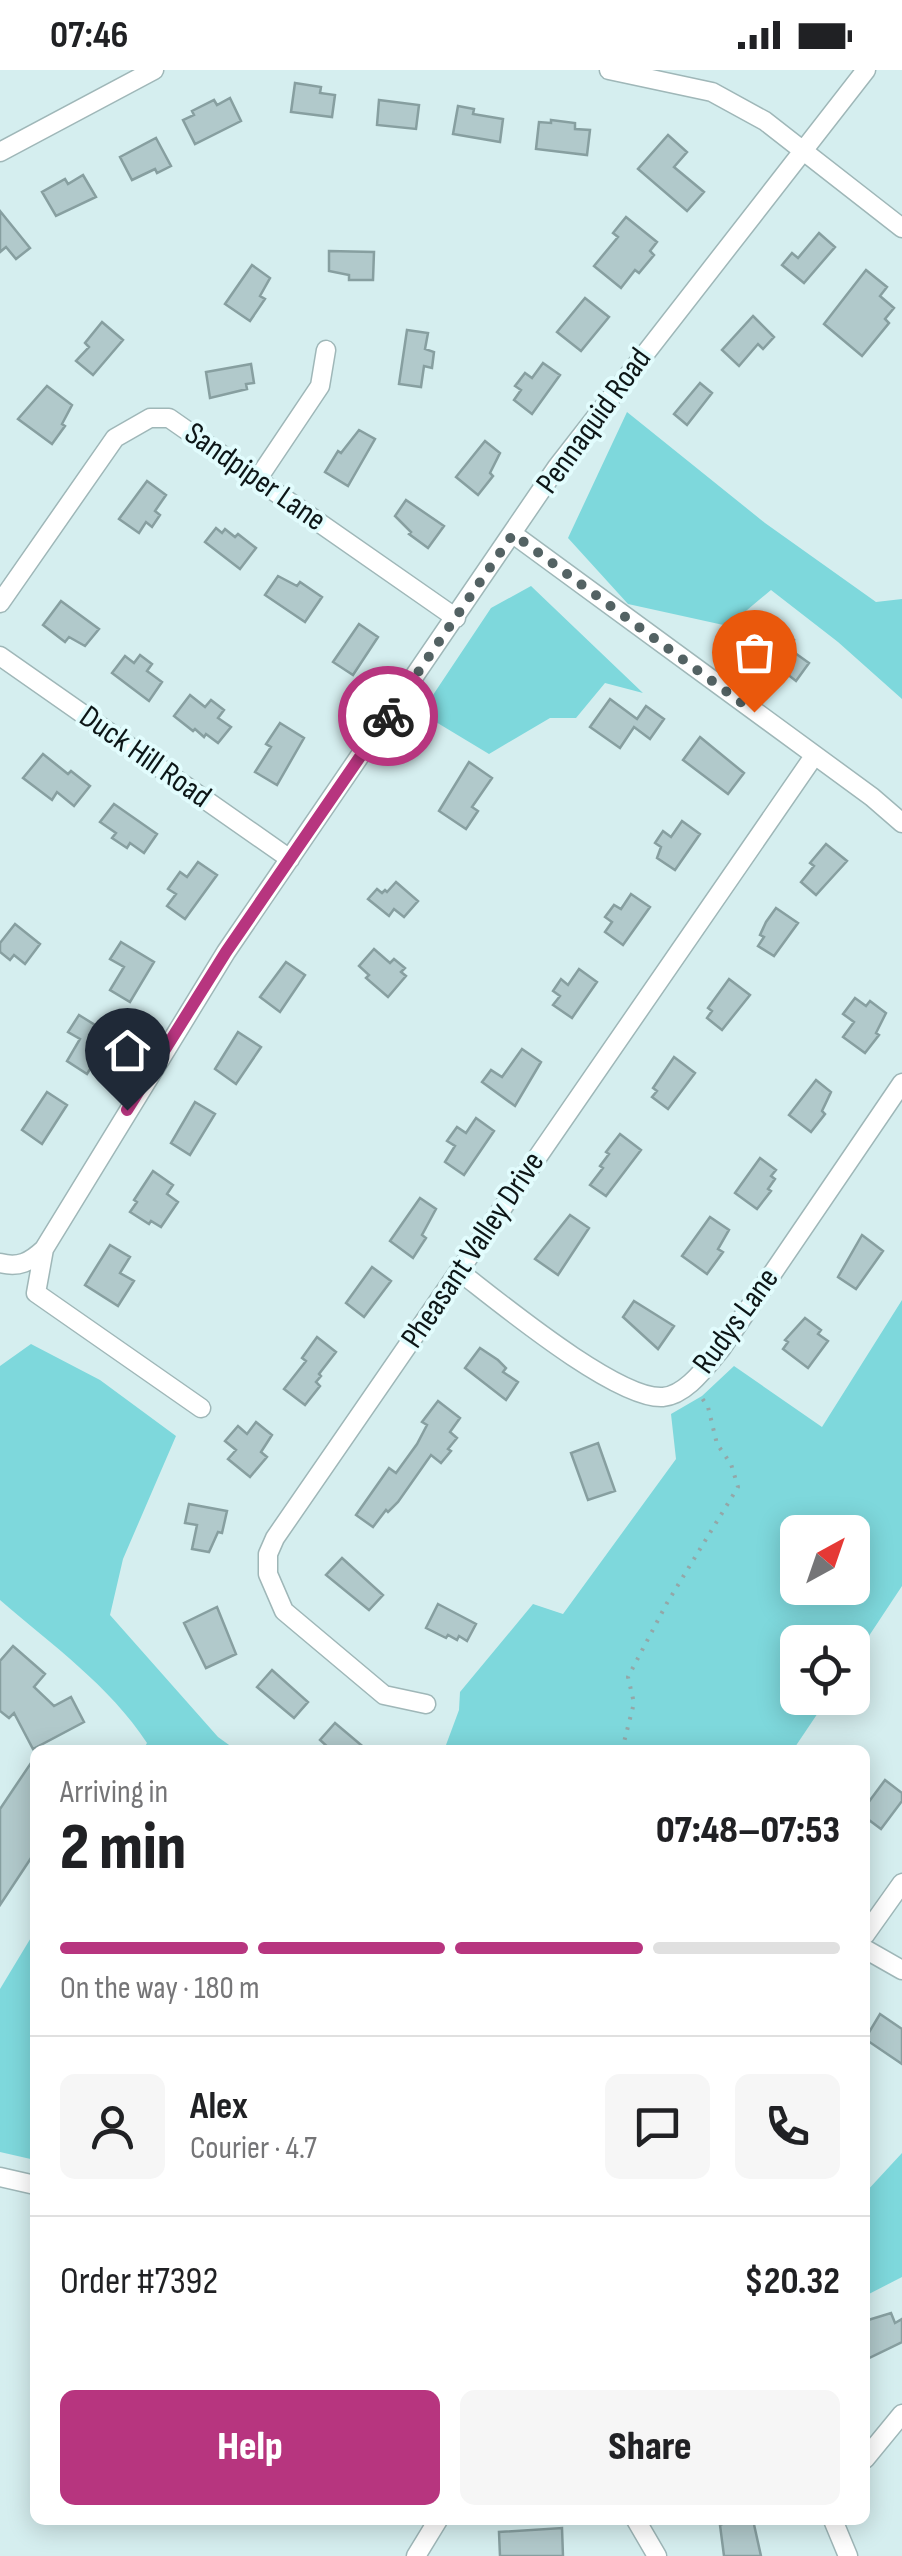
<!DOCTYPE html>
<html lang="en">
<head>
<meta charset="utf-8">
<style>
	:root { --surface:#fff; --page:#f6f6f6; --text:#202124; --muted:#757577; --line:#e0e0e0; --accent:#b7357f }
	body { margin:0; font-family:"Sofia Sans Condensed",sans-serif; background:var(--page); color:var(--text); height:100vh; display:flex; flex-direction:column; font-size:38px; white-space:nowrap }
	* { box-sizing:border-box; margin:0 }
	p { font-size:32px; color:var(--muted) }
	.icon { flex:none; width:55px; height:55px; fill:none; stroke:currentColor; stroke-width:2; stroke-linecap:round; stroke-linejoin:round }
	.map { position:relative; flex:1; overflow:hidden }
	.side { position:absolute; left:30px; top:1675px; width:840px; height:780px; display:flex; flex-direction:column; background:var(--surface); border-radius:15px; box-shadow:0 5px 25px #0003 }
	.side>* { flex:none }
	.needle { width:65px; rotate:40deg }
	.buttons { position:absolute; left:780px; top:1445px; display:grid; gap:20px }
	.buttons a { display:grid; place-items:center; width:90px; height:90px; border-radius:15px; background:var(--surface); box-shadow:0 5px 25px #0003; font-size:50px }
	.pin { position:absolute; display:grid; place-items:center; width:85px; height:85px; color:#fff; margin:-102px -42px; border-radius:50% 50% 50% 0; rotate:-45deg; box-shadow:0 0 10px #0007 }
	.pin .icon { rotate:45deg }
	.courier { position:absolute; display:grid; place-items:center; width:100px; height:100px; margin:-50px; border:8px solid #b7357f; border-radius:50%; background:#fff; color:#222; box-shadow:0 2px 12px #0007 }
	.head em { font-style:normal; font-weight:800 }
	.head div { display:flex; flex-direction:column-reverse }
	.head { display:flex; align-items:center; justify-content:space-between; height:170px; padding:0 30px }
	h1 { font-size:65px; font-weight:800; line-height:75px }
	.bar { display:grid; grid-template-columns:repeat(4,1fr); gap:15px 10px; align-content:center; height:120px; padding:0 30px }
	.bar i { height:12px; border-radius:8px; background:var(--line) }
	.bar .active { background:var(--accent) }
	.bar p { grid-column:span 4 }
	.line { display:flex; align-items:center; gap:25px; padding:0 30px; border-top:2px solid var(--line) }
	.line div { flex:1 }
	.round { display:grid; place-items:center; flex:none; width:105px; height:105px; border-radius:15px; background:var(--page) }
	.action { display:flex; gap:20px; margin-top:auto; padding:20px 30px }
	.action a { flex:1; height:115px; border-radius:15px; background:var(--accent); color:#fff; font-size:40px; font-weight:800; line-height:115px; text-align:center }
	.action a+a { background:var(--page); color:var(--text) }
	.status { display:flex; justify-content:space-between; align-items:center; height:70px; padding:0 50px; background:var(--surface); direction:ltr }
	.status svg { height:28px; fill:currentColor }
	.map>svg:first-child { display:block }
	.green { fill:#7ed8dc; fill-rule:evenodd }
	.building { fill:#b1c9cb; stroke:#879fa0; stroke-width:2.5 }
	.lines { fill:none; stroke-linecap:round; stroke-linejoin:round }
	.minor-casing { stroke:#9fb7b8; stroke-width:21 }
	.path { stroke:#93a7a8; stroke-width:4; stroke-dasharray:2.5 8; stroke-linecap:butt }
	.minor { stroke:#fff; stroke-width:18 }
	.done { stroke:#536263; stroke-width:10; stroke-dasharray:0 18 }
	.route { stroke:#b7357f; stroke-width:12 }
	.labels { text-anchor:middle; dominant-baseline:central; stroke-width:8; stroke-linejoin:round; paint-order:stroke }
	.street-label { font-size:32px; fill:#0d1617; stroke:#e2fcfd }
</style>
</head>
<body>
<div class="status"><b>07:46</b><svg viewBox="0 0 49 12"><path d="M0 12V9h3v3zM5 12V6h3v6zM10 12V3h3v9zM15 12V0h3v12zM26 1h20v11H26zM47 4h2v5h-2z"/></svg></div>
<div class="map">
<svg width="902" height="2486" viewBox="0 0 902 2486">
	<rect width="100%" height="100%" fill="#d5eeef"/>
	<path class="green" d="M627,342L765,453L876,532L902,529V629L838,572L771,520L728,556L628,534L568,468Z
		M531,516L643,623L605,613L576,648H550L489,684L421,643L491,538Z
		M902,1230V1516L853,1590L852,1572H798V1628H828L793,1680H448L446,1675L459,1640L460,1622L533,1534L563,1544L676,1389L671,1344L702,1326L734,1296L822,1357ZM798,1462H852V1518H798Z
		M31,1274L100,1310L176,1366L123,1489L110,1545L218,1667L236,1680H143L147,1673C110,1616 51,1574 0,1530V1296Z
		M35,1861V2090L0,2082V1919Z
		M902,2083V2207L865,2226V2123Z"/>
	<path class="building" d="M295,13L321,17L320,23L335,25L332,47L291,42Z
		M230,28L241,51L195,74L183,50L194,45L192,41L214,30L217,35Z
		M379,30L419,35L416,59L377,55Z
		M458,36L474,39L473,44L503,49L500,72L453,64Z
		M551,50L575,53V59L590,60L587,85L536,79L539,52L551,53Z
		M668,65L687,82L674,97L704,122L687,141L638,99Z
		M156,68L171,96L157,103L155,99L132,110L120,87Z
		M83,105L96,127L56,146L42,122L65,109L68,114Z
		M0,141L30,178L16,189L6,177L0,182Z
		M626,147L657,172L650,181L654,185L639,203L635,200L621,218L594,196L618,167L613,163Z
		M819,163L835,177L804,213L782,195L792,183L798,188Z
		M329,181L374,182L373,210H349V205L329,201Z
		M252,195L270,208L260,226L265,229L250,251L225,234Z
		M866,200L887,217L880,226L894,238L885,249L889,253L862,286L824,254Z
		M585,228L609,247L581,281L557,262Z
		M753,246L774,267L763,279L758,274L739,296L722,280Z
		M102,252L123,270L93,305L76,291L89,277L85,273Z
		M407,260L428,263L425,279L434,282L432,298L424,296L421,317L399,314Z
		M543,293L560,305L532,344L514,330L521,320L515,316L525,303L532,308Z
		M251,294L254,313L246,314L247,319L210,328L206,302Z
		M700,313L712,323L687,355L674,344Z
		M47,316L72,335L62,354L65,356L52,374L18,349Z
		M359,360L375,369L348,416L325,402L338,381L341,383Z
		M485,371L500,383L490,403L493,406L478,425L456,407Z
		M147,411L166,425L155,441L160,445L152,457L146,452L139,463L119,449Z
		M406,430L444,456L428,478L409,464L411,462L395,446Z
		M216,458L222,463L225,459L235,467L238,464L256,478L240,499L205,472Z
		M278,506L297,516L300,512L322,527L305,552L265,525Z
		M61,531L99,559L85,576L69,567L65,572L43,555Z
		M359,554L378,567L353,605L333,592Z
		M775,555L794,570L788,578L809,593L796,611L782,600L786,595L771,583L777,575L766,567Z
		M140,585L152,594L147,601L162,612L149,631L112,603L125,586L134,593Z
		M190,625L205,637L211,630L224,640L218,648L231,657L218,673L206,664L204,667L195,659L193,661L174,646Z
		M610,629L637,649L646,636L664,649L650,669L634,657L620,678L590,657Z
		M280,653L304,668L277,715L255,702L271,677L266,674Z
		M700,667L744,703L728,724L683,690Z
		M43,684L68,704L71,701L90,716L74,736L57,722L52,730L23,708Z
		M469,692L492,708L472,737L478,741L466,759L439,741Z
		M114,734L157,764L144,783L130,773L127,778L112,768L116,763L100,752Z
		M682,751L700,764L675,800L657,788L661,777L655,773L663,761L671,767Z
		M826,774L847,791L816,825L801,812L814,796L810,793Z
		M198,792L217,805L185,849L167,836L176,824L168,819L180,802L187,807Z
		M396,812L418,831L404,847L394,839L389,846L368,829L377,819L382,823L385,820L387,822Z
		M631,824L650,837L623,875L605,862L612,852L605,847L614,835L621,839Z
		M776,838L798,853L774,886L758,876L764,867L760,865L766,852Z
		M15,854L40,874L25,894L14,885L10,890L0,882V873Z
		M121,872L154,892L130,932L110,920L124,897L110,889Z
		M374,879L390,893L394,889L405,898L401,902L406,906L388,927L366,908L369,905L359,896Z
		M286,892L305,905L280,942L260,927Z
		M579,899L597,912L572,948L553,935L560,926L553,921L561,909L568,915Z
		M729,909L750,925L722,960L707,948L712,941L708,938Z
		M855,928L866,936L870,931L886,943L876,963L879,965L865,983L843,967L854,952L843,944Z
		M79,945L111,965L87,1004L67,991L80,969L68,962Z
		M238,962L261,977L236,1014L215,999Z
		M522,979L541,992L515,1036L482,1012L491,1000L502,1007Z
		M674,987L695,1003L668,1039L652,1027L657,1021L653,1018Z
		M816,1010L831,1022L822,1041L825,1044L811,1062L789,1045Z
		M47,1022L67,1035L42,1074L22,1060Z
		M195,1032L215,1044L190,1085L171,1073Z
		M476,1048L494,1061L464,1105L445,1092L455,1076L447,1071L457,1057L466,1063Z
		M620,1064L641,1080L606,1126L590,1115L603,1098L600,1096L609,1084L606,1082Z
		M760,1088L776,1100L771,1106L775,1109L768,1119L771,1121L757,1139L735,1123Z
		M153,1101L173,1115L167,1124L178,1132L161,1157L151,1151L149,1154L130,1142L137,1132L134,1130Z
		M420,1128L436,1139L422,1165L426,1168L413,1188L390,1171Z
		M570,1145L589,1158L558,1205L535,1189Z
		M710,1147L729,1160L718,1179L723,1182L707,1204L682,1186Z
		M862,1165L883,1181L856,1219L838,1207Z
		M110,1175L130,1187L120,1203L134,1211L118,1236L85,1215Z
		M372,1197L391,1211L364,1247L346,1233Z
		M634,1231L674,1256L658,1279L623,1247Z
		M805,1248L821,1260L818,1264L828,1271L808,1298L783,1279L788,1272L785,1270Z
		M317,1267L336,1282L319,1304L321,1306L316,1312L320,1316L305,1335L284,1319L306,1291L302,1288Z
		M480,1278L498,1290L506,1298L503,1302L518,1312L506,1330L465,1298Z
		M438,1331L460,1348L450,1362L457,1368L448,1379L451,1381L441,1393L431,1385L398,1432L388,1442L386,1440L373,1457L356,1445L389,1398L396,1403L417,1374L427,1355L422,1352Z
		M256,1352L272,1365L261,1382L267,1387L250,1407L228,1389L236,1380L225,1371L238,1356L247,1364Z
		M598,1373L615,1421L588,1430L571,1383Z
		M189,1434L227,1441L222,1463L218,1462L209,1482L192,1479L197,1455L185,1453Z
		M342,1488L383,1525L369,1540L326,1505Z
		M438,1534L476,1554L467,1571L459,1566L457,1570L448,1565L446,1568L426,1558Z
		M217,1537L236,1584L206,1598L184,1553Z
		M13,1576L45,1604L34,1617L54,1636L71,1627L84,1652L33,1679L14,1643L9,1648L0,1641V1591Z
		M272,1600L308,1632L294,1648L257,1617Z
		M335,1653L367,1680H331L320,1670Z
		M35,1687V1782L0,1835V1739Z
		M885,1710L902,1723V1731L881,1759L865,1747V1737Z
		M880,1944L902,1959V1994L865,1969Z
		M891,2243L895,2253L902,2249V2272L865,2290V2251Z
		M731,2450H753L761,2486H724L720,2455Z
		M562,2458L563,2486H500L499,2462Z"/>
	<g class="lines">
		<defs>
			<path id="minor" d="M609,0L712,22L765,51L902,158
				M0,82L154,0
				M257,410L320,316L326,280
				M513,464L872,727L902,753
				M0,533L115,368L150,348H169L456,548
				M0,586L290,789
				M44,1179L36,1223L201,1338
				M0,1193C19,1198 30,1192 44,1179L226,882L557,397L866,0
				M460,1202C499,1232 617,1330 663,1327C687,1325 707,1295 721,1279L902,1013
				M426,1634L384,1625L284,1541L268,1504V1484L275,1468L814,686
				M865,1865L902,1813
				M865,1879L902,1900
				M0,2107L35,2115
				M865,2389L902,2344
				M636,2450L657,2486
				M833,2450L848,2486
				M416,2486L438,2450"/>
		</defs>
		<use href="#minor" class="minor-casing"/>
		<path class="path" d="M622,1680L634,1633L628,1607L667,1533L738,1417L731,1394L717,1374L708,1337L700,1325"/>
		<use href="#minor" class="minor"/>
	</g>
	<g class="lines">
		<path class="done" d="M388,646L513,464L754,642"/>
		<path class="route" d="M127,1040L226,882L388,646"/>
	</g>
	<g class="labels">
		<g class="street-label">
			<text transform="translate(594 351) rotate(-54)">Pennaquid Road</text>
			<text transform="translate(255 407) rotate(35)">Sandpiper Lane</text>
			<text transform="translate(145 687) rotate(35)">Duck Hill Road</text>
			<text transform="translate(473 1180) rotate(-56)">Pheasant Valley Drive</text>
			<text transform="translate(736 1251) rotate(-54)">Rudys Lane</text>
		</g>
	</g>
</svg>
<div class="buttons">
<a><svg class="needle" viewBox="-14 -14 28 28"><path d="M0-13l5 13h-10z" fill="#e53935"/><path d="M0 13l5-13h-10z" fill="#757577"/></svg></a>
<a><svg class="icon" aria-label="locate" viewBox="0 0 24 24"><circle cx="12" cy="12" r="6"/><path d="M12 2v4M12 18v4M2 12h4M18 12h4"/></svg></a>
</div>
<div class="pin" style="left:754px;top:642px;background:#ea580c"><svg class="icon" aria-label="bag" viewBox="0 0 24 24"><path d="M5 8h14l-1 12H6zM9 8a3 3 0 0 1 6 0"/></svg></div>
<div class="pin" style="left:127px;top:1040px;background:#1f2937"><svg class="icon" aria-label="home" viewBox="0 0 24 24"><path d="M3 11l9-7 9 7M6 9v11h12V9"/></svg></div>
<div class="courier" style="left:388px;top:646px"><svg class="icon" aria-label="bike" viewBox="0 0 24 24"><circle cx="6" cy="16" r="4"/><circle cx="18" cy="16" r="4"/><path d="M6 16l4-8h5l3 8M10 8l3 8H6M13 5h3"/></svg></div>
<section class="side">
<div class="head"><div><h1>2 min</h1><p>Arriving in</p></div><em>07:48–07:53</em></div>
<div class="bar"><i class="active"></i><i class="active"></i><i class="active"></i><i></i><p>On the way · 180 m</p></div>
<div class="line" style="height:180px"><a class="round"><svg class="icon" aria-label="person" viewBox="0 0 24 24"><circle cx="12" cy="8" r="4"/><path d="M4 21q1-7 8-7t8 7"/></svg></a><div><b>Alex</b><p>Courier · 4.7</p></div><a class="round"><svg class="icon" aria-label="chat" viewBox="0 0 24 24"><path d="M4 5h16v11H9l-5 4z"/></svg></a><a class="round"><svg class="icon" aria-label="phone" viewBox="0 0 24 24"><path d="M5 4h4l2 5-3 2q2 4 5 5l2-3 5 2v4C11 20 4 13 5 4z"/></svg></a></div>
<div class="line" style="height:130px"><div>Order #7392</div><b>$20.32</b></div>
<div class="action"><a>Help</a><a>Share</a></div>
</section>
</div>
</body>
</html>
